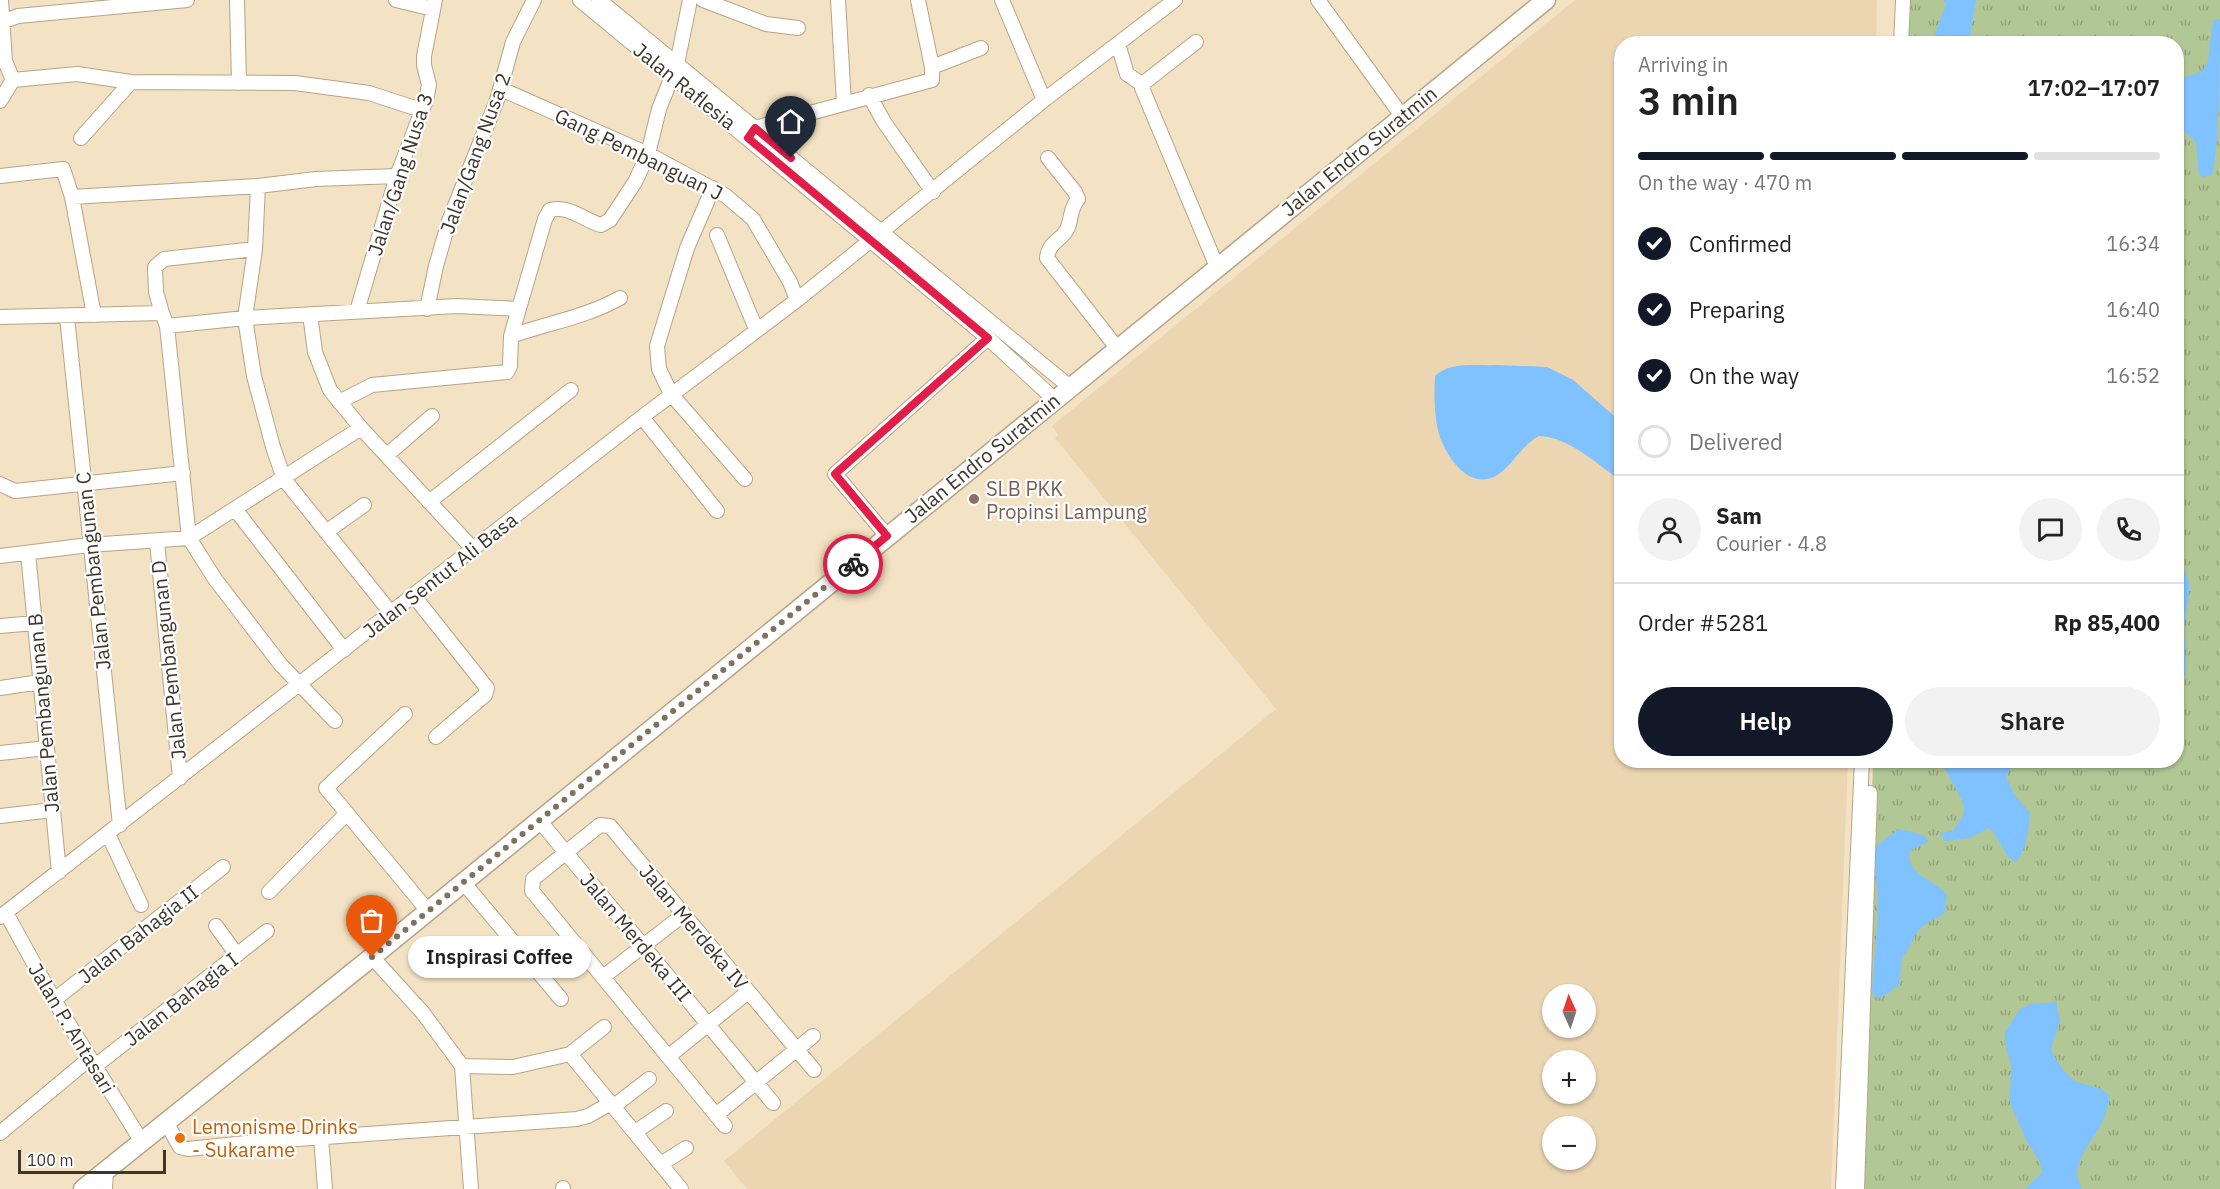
<!DOCTYPE html>
<html lang="en">
<head>
<meta charset="utf-8">
<style>
	:root { --surface:#fff; --page:#f2f2f2; --text:#222; --muted:#767676; --line:#e0e0e0; --accent:#111827 }
	body { margin:0; font-family:"IBM Plex Sans",sans-serif; background:var(--page); color:var(--text); height:100vh; display:flex; flex-direction:column; font-size:22px; white-space:nowrap }
	* { box-sizing:border-box; margin:0 }
	p { font-size:20px; color:var(--muted) }
	.icon { flex:none; width:33px; height:33px; fill:none; stroke:currentColor; stroke-width:2; stroke-linecap:round; stroke-linejoin:round }
	.map { position:relative; flex:1; overflow:hidden }
	.sheet { position:absolute; left:1614px; top:36px; width:570px; height:732px; display:flex; flex-direction:column; background:var(--surface); border-radius:24px; box-shadow:0 2px 4px #0004 }
	.sheet>* { flex:none }
	.needle { width:39px; rotate:357deg }
	.tools { position:absolute; left:1542px; top:984px; display:grid; gap:12px }
	.tools a { display:grid; place-items:center; width:54px; height:54px; border-radius:50%; background:var(--surface); box-shadow:0 2px 4px #0004; font-size:30px }
	.scale { position:absolute; left:18px; bottom:15px; width:148px; box-sizing:border-box; padding-left:6px; border:3px solid #3d362a; border-top:0; font-size:16px; line-height:21px; white-space:nowrap; color:#3d362a; -webkit-text-stroke:4px #fff; paint-order:stroke }
	.pin { position:absolute; display:grid; place-items:center; width:51px; height:51px; color:#fff; margin:-62px -26px; border-radius:50% 50% 50% 0; rotate:-45deg; box-shadow:0 0 6px #0007 }
	.pin .icon { rotate:45deg }
	.courier { position:absolute; display:grid; place-items:center; width:60px; height:60px; margin:-30px; border:4px solid #e11d48; border-radius:50%; background:#fff; color:#222; box-shadow:0 2px 8px #0007 }
	.bubble { position:absolute; height:42px; border-radius:21px; background:var(--surface); box-shadow:0 2px 4px #0004; font-size:20px; font-weight:600; line-height:42px; text-align:center }
	.head em { font-style:normal; font-weight:600 }
	.head div { display:flex; flex-direction:column-reverse }
	.head { display:flex; align-items:center; justify-content:space-between; height:102px; padding:0 24px }
	h1 { font-size:39px; font-weight:600; line-height:45px }
	.bar { display:grid; grid-template-columns:repeat(4,1fr); gap:9px 6px; align-content:center; height:72px; padding:0 24px }
	.bar i { height:8px; border-radius:4px; background:var(--line) }
	.bar .current { background:var(--accent) }
	.bar p { grid-column:span 4 }
	.line { display:flex; align-items:center; gap:15px; padding:0 24px; border-top:2px solid var(--line) }
	.line div { flex:1 }
	.round { display:grid; place-items:center; flex:none; width:63px; height:63px; border-radius:32px; background:var(--page) }
	ol { padding:0 24px; list-style:none }
	li { display:flex; align-items:center; gap:18px; height:66px }
	li p { margin-inline-start:auto }
	li .icon { padding:6px; border-radius:50%; background:var(--accent); color:#fff; stroke-width:4 }
	li:last-child { color:var(--muted) }
	li i { width:33px; height:33px; border:3px solid var(--line); border-radius:50% }
	.button { display:flex; gap:12px; margin-top:auto; padding:12px 24px }
	.button a { flex:1; height:69px; border-radius:36px; background:var(--accent); color:#fff; font-size:24px; font-weight:600; line-height:69px; text-align:center }
	.button a+a { background:var(--page); color:var(--text) }
	.map>svg:first-child { display:block }
	.built { fill:#ebd6b1; fill-rule:evenodd }
	.grass { fill:url(#grass-tufts) }
	.water { fill:#80c1ff }
	.lines { fill:none; stroke-linecap:round; stroke-linejoin:round }
	.minor-casing { stroke:#b5a487; stroke-width:16 }
	.major-casing { stroke:#b5a487; stroke-width:21 }
	.minor { stroke:#fff; stroke-width:14 }
	.major { stroke:#fff; stroke-width:18 }
	.done { stroke:#7d7260; stroke-width:6; stroke-dasharray:0 10.8 }
	.route { stroke:#e11d48; stroke-width:8 }
	.education-dot { fill:#8d6e63; stroke:#fff; stroke-width:2 }
	.food-dot { fill:#e8710a; stroke:#fff; stroke-width:2 }
	.labels { text-anchor:middle; dominant-baseline:central; stroke-width:4.5; stroke-linejoin:round; paint-order:stroke }
	.street-label { font-size:20px; fill:#3d362a; stroke:#fff }
	.education-label { font-size:20px; fill:#785e54; stroke:#fff; text-anchor:start }
	.food-label { font-size:20px; fill:#c56008; stroke:#fff; text-anchor:start }
</style>
</head>
<body>
<div class="map">
<svg width="2220" height="1189" viewBox="0 0 2220 1189">
	<defs>
		<pattern id="grass-tufts" width="24" height="20" patternUnits="userSpaceOnUse" patternTransform="scale(1.5)"><rect width="24" height="20" fill="#b2c796"/><path d="M3 7l-1-3M5 7V3M7 7l1-3M15 17l-1-3M17 17v-4M19 17l1-3" fill="none" stroke="#92a27b"/></pattern>
	</defs>
	<rect width="100%" height="100%" fill="#f3e2c3"/>
	<path class="built" d="M1575,0H1877L1876,43L1622,44V760L1848,761L1831,1189H747L724,1161L1276,709L1055,438L1058,435L1052,426ZM1552,994H1586V1028H1552ZM1552,1060H1586V1094H1552ZM1552,1126H1586V1160H1552Z"/>
	<path class="grass" d="M1896,0H2220V1189H1860L1873,761L2176,760V44L1894,43Z"/>
	<path class="water" d="M1943,0H1976L1969,43H1935L1934,37L1946,4Z
		M2220,19C2220,55 2220,147 2212,175L2203,177L2199,175L2196,142L2185,132H2177V85L2181,79L2202,71L2208,62L2213,20Z
		M1497,365L1547,367L1573,380L1621,422V481C1597,464 1569,437 1539,436C1521,445 1511,469 1494,477C1468,488 1448,459 1440,437C1434,419 1434,395 1435,376C1450,361 1477,366 1497,365Z
		M2177,535L2183,566L2190,585L2184,627L2186,675L2177,679Z
		M1942,761H2016L2006,776L2014,794L2030,813C2029,826 2026,856 2015,862C2002,854 2000,838 1989,828L1970,838L1944,841L1941,833L1954,830C1956,825 1962,819 1964,813C1967,801 1946,776 1942,761Z
		M1899,829L1923,835L1929,841L1910,851C1905,876 1935,879 1947,895L1944,914C1932,920 1920,925 1914,937C1909,946 1909,950 1902,958L1899,985L1881,998L1874,997L1872,989L1878,914L1875,857L1877,845Z
		M2056,1002L2060,1020L2051,1050C2058,1062 2066,1078 2080,1083C2095,1088 2097,1084 2110,1096C2108,1106 2106,1115 2101,1124C2091,1144 2068,1165 2082,1189H2025L2042,1173L2040,1162L2027,1142L2010,1103L2011,1064L2005,1045V1032L2020,1009L2031,1004Z"/>
	<g class="lines">
		<defs>
			<path id="minor" d="M1,0L5,61L13,80
				M237,0L239,83
				M396,0L433,9
				M580,0L988,338L1054,399
				M599,0L1070,387
				M703,0L766,24L798,28
				M838,0L844,103
				M1002,0L1044,100
				M1318,0L1402,116
				M2,22L18,16L187,0
				M1196,42L1145,82L1142,88L1217,267
				M1118,44L1127,74L1143,85
				M1901,44L1903,0
				M932,67L981,48
				M501,89L648,154L726,196L753,219L790,282L797,300
				M869,95L884,122L933,192
				M0,101L13,80L77,74L131,82L295,83L369,93L421,110
				M752,133L755,128L932,80V67L918,0
				M81,138L131,82
				M1048,158L1075,192L1078,199C1070,209 1072,216 1068,227C1064,240 1049,240 1047,258L1117,348
				M0,176L63,169L72,197L94,315
				M258,186L316,179L397,176
				M713,188L687,248L657,346L659,369L671,394L745,479
				M72,197L258,186L255,249L245,318L254,376L273,447L284,479L391,613
				M717,235L756,329
				M427,309L436,266L449,221L497,100L513,42L534,0
				M357,311L397,176L426,100L429,85L424,65V56L435,0
				M162,313L156,292L155,267L164,259L255,249
				M310,314L315,352L330,390L361,428L474,550
				M0,317L162,313L167,326L245,318L457,306L518,309
				M67,317L120,825
				M167,326L189,538L215,579L281,665L335,721
				M511,336C548,323 586,317 620,298
				M339,402L372,385L507,372L510,366L511,336L545,219L550,210C570,205 583,220 601,225L610,220L635,182L648,154L659,109L677,64L690,0
				M642,417L717,511
				M387,455L432,416
				M0,484L15,491L183,473
				M429,502L571,390
				M235,509L344,650
				M326,532L364,505
				M887,536L835,474L988,338
				M157,542L180,778
				M28,553L59,872
				M0,556L89,545L189,538L361,428
				M414,596L487,688L485,695L436,737
				M0,626L35,623
				M0,688L40,682
				M405,714L326,788L428,911
				M0,753L47,748
				M0,816L53,810
				M539,820L773,1103
				M108,834L141,905
				M463,882L561,999
				M269,892L346,814
				M6,913L54,1000L142,1142
				M0,917L642,417L797,300L1044,100L1175,0
				M216,926L237,955
				M372,957L423,1013L462,1066L471,1189
				M603,977L683,915
				M54,1000L223,867
				M570,1054L681,1189
				M669,1056L748,992
				M462,1066L513,1067L570,1054L604,1027
				M94,1067L267,931
				M614,1106L649,1079
				M716,1115L813,1036
				M166,1122L180,1147L188,1149L256,1142L577,1119L588,1116L611,1103
				M725,1126L532,891L533,879L600,825L610,826L814,1070
				M635,1132L666,1111
				M0,1133L89,1059
				M321,1137L325,1189
				M661,1164L686,1148
				M563,1188V1189
				M105,1189L106,1171
				M1843,1189L1862,760
				M1857,1189L1870,793"/>
			<path id="major" d="M83,1189L372,957L1546,0"/>
		</defs>
		<use href="#minor" class="minor-casing"/>
		<use href="#major" class="major-casing"/>
		<use href="#minor" class="minor"/>
		<use href="#major" class="major"/>
	</g>
	<g class="lines">
		<path class="done" d="M372,957L853,564"/>
		<path class="route" d="M791,158L755,128L748,138L988,338L835,474L887,536L853,564"/>
	</g>
	<circle class="education-dot" cx="974" cy="499" r="6"/>
	<circle class="food-dot" cx="180" cy="1138" r="6"/>
	<g class="labels">
		<g class="street-label">
			<text transform="translate(685 86) rotate(39)">Jalan Raflesia</text>
			<text transform="translate(1359 151) rotate(-39)">Jalan Endro Suratmin</text>
			<text transform="translate(475 153) rotate(-70)">Jalan/Gang Nusa 2</text>
			<text transform="translate(639 154) rotate(26)">Gang Pembanguan J</text>
			<text transform="translate(400 174) rotate(-72)">Jalan/Gang Nusa 3</text>
			<text transform="translate(982 458) rotate(-39)">Jalan Endro Suratmin</text>
			<text transform="translate(93 571) rotate(-96)">Jalan Pembangunan C</text>
			<text transform="translate(440 575) rotate(-38)">Jalan Sentut Ali Basa</text>
			<text transform="translate(168 660) rotate(-96)">Jalan Pembangunan D</text>
			<text transform="translate(43 713) rotate(-95)">Jalan Pembangunan B</text>
			<text transform="translate(694 927) rotate(50)">Jalan Merdeka IV</text>
			<text transform="translate(138 934) rotate(-38)">Jalan Bahagia II</text>
			<text transform="translate(636 937) rotate(50)">Jalan Merdeka III</text>
			<text transform="translate(181 999) rotate(-38)">Jalan Bahagia I</text>
			<text transform="translate(72 1028) rotate(59)">Jalan P. Antasari</text>
		</g>
		<g class="education-label">
			<text x="986" y="488">SLB PKK<tspan x="986" dy="23">Propinsi Lampung</tspan></text>
		</g>
		<g class="food-label">
			<text x="192" y="1126">Lemonisme Drinks<tspan x="192" dy="23">- Sukarame</tspan></text>
		</g>
	</g>
</svg>
<div class="tools">
<a><svg class="needle" viewBox="-14 -14 28 28"><path d="M0-13l5 13h-10z" fill="#e53935"/><path d="M0 13l5-13h-10z" fill="#767676"/></svg></a>
<a>+</a>
<a>−</a>
</div>
<div class="scale">100 m</div>
<div class="pin" style="left:372px;top:957px;background:#ea580c"><svg class="icon" aria-label="bag" viewBox="0 0 24 24"><path d="M5 8h14l-1 12H6zM9 8a3 3 0 0 1 6 0"/></svg></div>
<div class="pin" style="left:791px;top:158px;background:#1f2937"><svg class="icon" aria-label="home" viewBox="0 0 24 24"><path d="M3 11l9-7 9 7M6 9v11h12V9"/></svg></div>
<div class="courier" style="left:853px;top:564px"><svg class="icon" aria-label="bike" viewBox="0 0 24 24"><circle cx="6" cy="16" r="4"/><circle cx="18" cy="16" r="4"/><path d="M6 16l4-8h5l3 8M10 8l3 8H6M13 5h3"/></svg></div>
<div class="bubble" style="left:408px;top:936px;width:183px">Inspirasi Coffee</div>
<section class="sheet">
<div class="head"><div><h1>3 min</h1><p>Arriving in</p></div><em>17:02–17:07</em></div>
<div class="bar"><i class="current"></i><i class="current"></i><i class="current"></i><i></i><p>On the way · 470 m</p></div>
<ol>
<li><svg class="icon" aria-label="check" viewBox="0 0 24 24"><path d="M5 12l5 5 9-10"/></svg>Confirmed<p>16:34</p></li>
<li><svg class="icon" aria-label="check" viewBox="0 0 24 24"><path d="M5 12l5 5 9-10"/></svg>Preparing<p>16:40</p></li>
<li><svg class="icon" aria-label="check" viewBox="0 0 24 24"><path d="M5 12l5 5 9-10"/></svg>On the way<p>16:52</p></li>
<li><i></i>Delivered</li>
</ol>
<div class="line" style="height:108px"><a class="round"><svg class="icon" aria-label="person" viewBox="0 0 24 24"><circle cx="12" cy="8" r="4"/><path d="M4 21q1-7 8-7t8 7"/></svg></a><div><b>Sam</b><p>Courier · 4.8</p></div><a class="round"><svg class="icon" aria-label="chat" viewBox="0 0 24 24"><path d="M4 5h16v11H9l-5 4z"/></svg></a><a class="round"><svg class="icon" aria-label="phone" viewBox="0 0 24 24"><path d="M5 4h4l2 5-3 2q2 4 5 5l2-3 5 2v4C11 20 4 13 5 4z"/></svg></a></div>
<div class="line" style="height:78px"><div>Order #5281</div><b>Rp 85,400</b></div>
<div class="button"><a>Help</a><a>Share</a></div>
</section>
</div>
</body>
</html>
